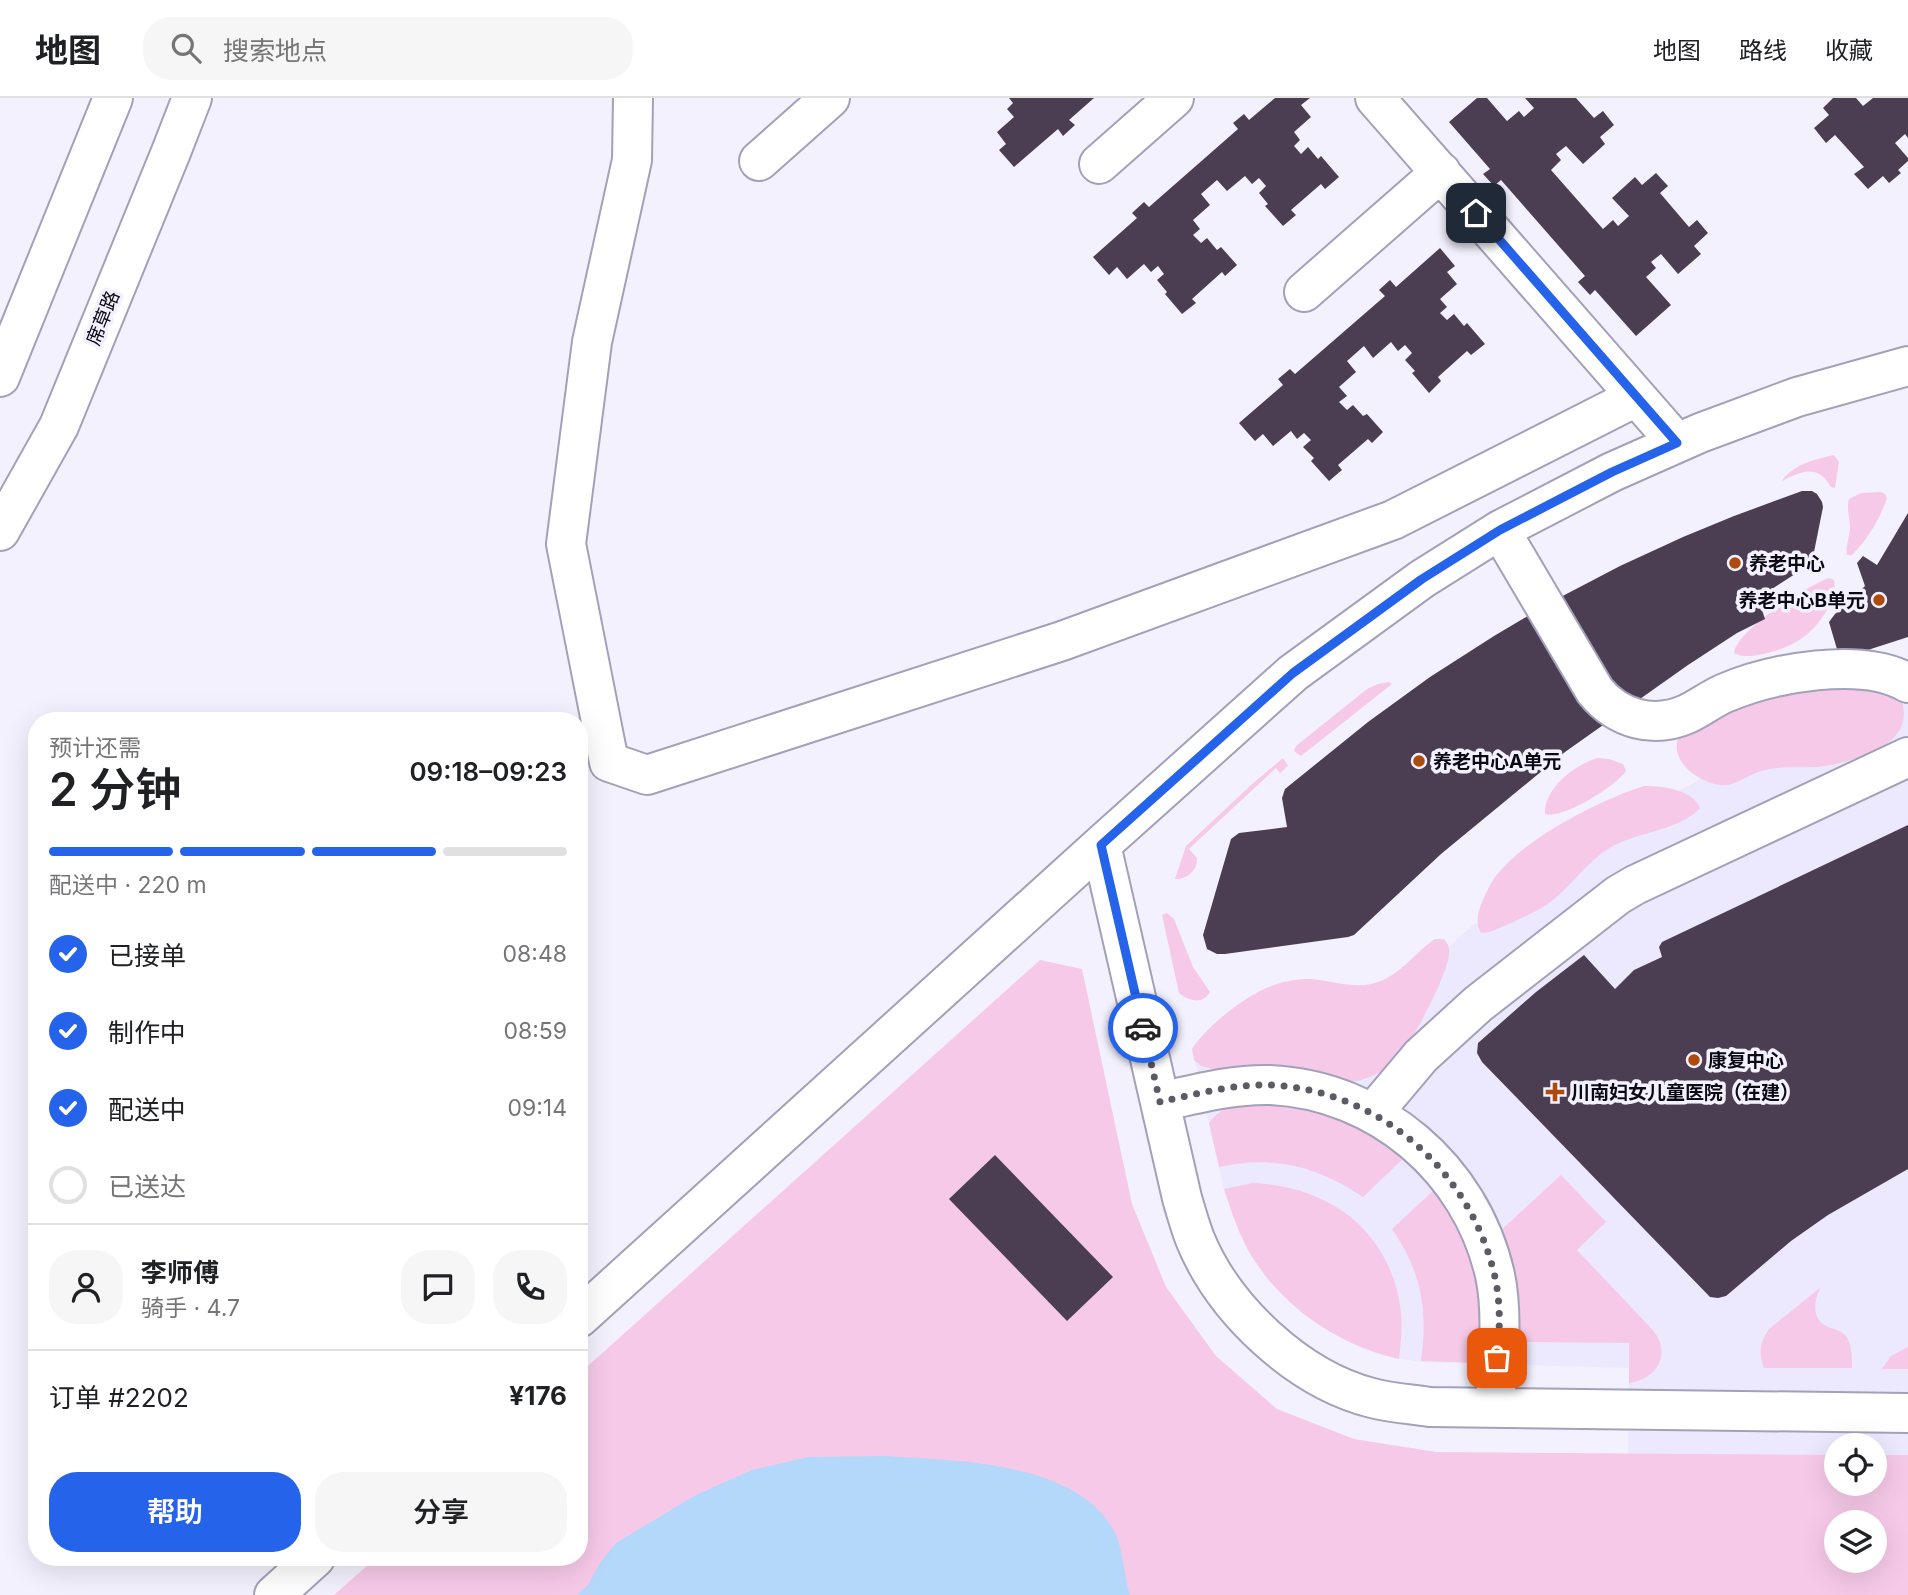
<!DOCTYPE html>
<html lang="zh">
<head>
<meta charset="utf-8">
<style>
	:root { --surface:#fff; --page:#f6f6f6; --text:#202124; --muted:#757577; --line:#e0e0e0; --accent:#2563eb }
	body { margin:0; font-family:Inter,"Noto Sans SC",sans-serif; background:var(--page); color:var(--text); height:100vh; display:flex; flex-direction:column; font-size:26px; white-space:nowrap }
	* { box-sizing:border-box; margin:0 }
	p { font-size:23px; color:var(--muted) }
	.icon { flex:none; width:38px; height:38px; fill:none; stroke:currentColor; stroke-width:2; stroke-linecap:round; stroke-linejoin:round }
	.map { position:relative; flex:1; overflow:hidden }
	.sheet { position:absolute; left:28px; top:614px; width:560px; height:854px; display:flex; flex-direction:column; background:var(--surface); border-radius:28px; box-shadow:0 7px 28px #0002 }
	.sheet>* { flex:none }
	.tools { position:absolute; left:1824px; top:1335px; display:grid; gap:14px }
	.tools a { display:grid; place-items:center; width:63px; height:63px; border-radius:50%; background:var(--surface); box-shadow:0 7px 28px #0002; font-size:35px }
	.pin { position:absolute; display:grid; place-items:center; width:60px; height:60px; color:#fff; margin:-30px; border-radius:14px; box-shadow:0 4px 10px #0006 }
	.courier { position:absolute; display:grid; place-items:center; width:70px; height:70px; margin:-35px; border:5px solid #2563eb; border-radius:50%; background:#fff; color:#222; box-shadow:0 2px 9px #0007 }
	.overview em { font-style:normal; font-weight:600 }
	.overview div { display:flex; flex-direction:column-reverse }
	.overview { display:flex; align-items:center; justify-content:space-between; height:119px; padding:0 21px }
	h1 { font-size:46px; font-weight:600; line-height:52px }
	.bar { display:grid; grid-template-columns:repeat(4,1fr); gap:10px 7px; align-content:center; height:84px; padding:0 21px }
	.bar i { height:9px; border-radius:5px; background:var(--line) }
	.bar .current { background:var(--accent) }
	.bar p { grid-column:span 4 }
	.line { display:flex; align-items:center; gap:18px; padding:0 21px; border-top:2px solid var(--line) }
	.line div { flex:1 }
	.round { display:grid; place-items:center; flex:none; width:74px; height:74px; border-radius:28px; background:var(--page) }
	ol { padding:0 21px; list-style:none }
	li { display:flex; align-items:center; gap:21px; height:77px }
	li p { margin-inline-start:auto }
	li .icon { padding:7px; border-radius:50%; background:var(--accent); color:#fff; stroke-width:4 }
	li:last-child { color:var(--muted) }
	li i { width:38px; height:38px; border:4px solid var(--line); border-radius:50% }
	.cta { display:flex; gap:14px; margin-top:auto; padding:14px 21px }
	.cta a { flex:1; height:80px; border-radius:28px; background:var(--accent); color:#fff; font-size:28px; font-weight:600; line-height:80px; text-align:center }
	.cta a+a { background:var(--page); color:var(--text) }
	header { display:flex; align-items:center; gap:42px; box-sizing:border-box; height:98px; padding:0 35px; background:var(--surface); border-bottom:2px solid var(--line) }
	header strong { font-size:33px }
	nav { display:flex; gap:38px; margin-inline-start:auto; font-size:24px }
	.search { width:490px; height:63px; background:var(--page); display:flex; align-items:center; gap:18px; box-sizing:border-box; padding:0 24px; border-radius:28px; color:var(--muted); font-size:26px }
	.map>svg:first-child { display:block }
	.built { fill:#ece9fe }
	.green { fill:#f6c9e8; fill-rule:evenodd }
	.water { fill:#b4d8f9 }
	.building { fill:#4c3e52 }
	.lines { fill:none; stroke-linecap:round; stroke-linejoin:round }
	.minor-casing { stroke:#a3a0b9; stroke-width:42 }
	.major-casing { stroke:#a3a0b9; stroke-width:42 }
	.minor { stroke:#fff; stroke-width:38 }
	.major { stroke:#fff; stroke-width:38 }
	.done { stroke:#5c5b65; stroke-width:7; stroke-dasharray:0 12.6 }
	.route { stroke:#2563eb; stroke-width:9 }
	.poi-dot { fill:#ad4a0d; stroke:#f3f1fd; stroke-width:2.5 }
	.labels { text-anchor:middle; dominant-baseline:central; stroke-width:7; stroke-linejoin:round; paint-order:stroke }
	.street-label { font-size:19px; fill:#0b0a13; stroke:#f3f1fd }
	.poi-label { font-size:19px; font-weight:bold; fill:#0b0a13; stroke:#f3f1fd; text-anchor:start }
</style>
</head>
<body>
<header>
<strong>地图</strong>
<div class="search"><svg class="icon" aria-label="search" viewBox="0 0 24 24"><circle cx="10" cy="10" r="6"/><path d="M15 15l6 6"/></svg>搜索地点</div>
<nav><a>地图</a><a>路线</a><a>收藏</a></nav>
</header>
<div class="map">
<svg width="1908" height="1497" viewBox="0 0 1908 1497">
	<rect width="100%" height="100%" fill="#f3f1fd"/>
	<path class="built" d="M1908,596V1357H1874V1348H1836V1357L1628,1356L1629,1270L1420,1264L1378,1256L1339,1239L1303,1216L1267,1181L1251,1158L1231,1114L1224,1091L1192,951L1386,904L1471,829L1543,777L1669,698L1712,675Z"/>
	<path class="green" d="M1834,357L1839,364L1835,390L1831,389C1818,366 1802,373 1782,383C1792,367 1816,361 1834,357Z
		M1881,394L1885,396L1887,400C1880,421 1867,442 1852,457H1847C1845,449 1850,439 1850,429C1850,420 1846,410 1849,401L1861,395Z
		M1829,480L1834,482C1836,492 1833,499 1829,508C1816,533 1798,547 1771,554C1759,557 1746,561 1734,555C1737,532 1806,488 1829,480Z
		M1851,582L1902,602C1905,614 1905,627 1896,637C1882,655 1840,667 1818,669C1800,670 1782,668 1765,672C1749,675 1736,689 1720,687C1700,685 1670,664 1678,641C1681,633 1707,616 1716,612C1728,607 1744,606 1757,603C1789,596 1820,589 1851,582Z
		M1389,584L1392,586L1301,658L1299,657L1294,653L1296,648L1367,591L1378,586Z
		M1283,660L1288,668L1280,675L1276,670L1189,751L1197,760C1198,772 1186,782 1175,781L1186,748L1251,687Z
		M1597,660L1609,661L1623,666L1626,673C1616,688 1562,722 1545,716C1544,690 1575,667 1597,660Z
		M1644,688C1662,688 1692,691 1700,710C1680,733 1634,734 1608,751C1586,765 1573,786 1553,802C1541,812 1525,818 1511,825C1501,829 1491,835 1481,835C1475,826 1478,814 1482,804C1487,793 1492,781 1501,772C1532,737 1600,702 1644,688Z
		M1167,815L1174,821L1193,869L1210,894C1203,907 1189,903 1179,895L1162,817Z
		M1435,841H1444C1448,846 1450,849 1449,856C1448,876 1411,947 1396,962C1384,974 1370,980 1353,984L1227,975L1201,968L1194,962L1192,951C1198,941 1207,933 1216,924C1243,901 1270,882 1306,881C1330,881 1351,892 1375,885C1400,878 1414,855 1435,841Z
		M1040,862L1082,871L1132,1106L1166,1189L1216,1258L1277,1311L1354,1341L1436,1354L1836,1357V1386H1874V1357H1908V1497H334L376,1460H579V1276ZM1836,1424H1874V1463H1836Z
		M1256,1004L1309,1009L1350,1022L1406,1058L1363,1099C1316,1068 1275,1057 1219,1069L1209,1025C1223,1007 1235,1007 1256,1004Z
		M1561,1077L1606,1124L1577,1152L1649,1228C1653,1232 1657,1237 1659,1242C1668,1265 1651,1282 1629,1285V1245L1517,1244L1498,1135Z
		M1253,1085C1328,1088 1388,1131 1400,1207C1403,1225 1401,1243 1399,1261C1340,1248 1285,1211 1253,1160C1239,1139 1232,1114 1224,1091Z
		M1436,1090L1472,1155L1483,1206L1481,1265L1421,1263C1428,1212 1422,1175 1392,1131Z
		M1821,1189C1814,1201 1811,1221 1826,1228C1833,1232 1840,1231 1846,1238C1852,1246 1852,1260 1852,1270H1764C1758,1255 1760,1244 1769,1231Z
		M1908,1249V1271H1882L1891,1258Z"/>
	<path class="water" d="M887,1358C956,1363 1080,1363 1115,1435C1123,1450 1124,1479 1130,1497H577L588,1487L600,1465L616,1445L696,1397L752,1372L808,1359Z"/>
	<path class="building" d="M1009,0H1094L1069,22L1075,27L1063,38L1058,31L1014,69L999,52L1006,46L997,34L1014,19L1007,11L1013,5Z
		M1275,0H1310L1301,7L1311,19L1294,34L1300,42L1294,48L1301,56L1308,49L1318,61L1321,58L1339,79L1325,91L1321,86L1291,112L1296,117L1283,128L1265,108L1268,106L1259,95L1266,88L1259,80L1252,86L1245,78L1227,93L1217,82L1201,96L1210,107L1193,122L1200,131L1193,137L1201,145L1207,140L1217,152L1221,149L1237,167L1225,178L1222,174L1192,201L1196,205L1182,216L1165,196L1167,194L1157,182L1164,176L1158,168L1151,174L1144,166L1127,181L1117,169L1109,177L1093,159L1137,120L1132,115L1144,104L1149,109L1238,31L1233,25L1244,16L1249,22Z
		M1477,0H1487L1507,23L1519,13L1524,19L1534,10L1525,0H1576L1594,20L1603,13L1614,27L1600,39L1605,46L1583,66L1566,48L1556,56L1561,62L1551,72L1603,131L1613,122L1618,128L1629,118L1612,100L1635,79L1642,87L1656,75L1668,88L1660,95L1689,129L1697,122L1708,135L1694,148L1701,156L1678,176L1661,156L1651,164L1656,170L1646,179L1671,207L1636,238L1595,192L1590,197L1578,184L1585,178L1501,82L1494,88L1483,76L1490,71L1449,24Z
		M1833,0H1856L1863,8L1873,0H1908V40L1905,36L1895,45L1908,60V63L1898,72L1901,75L1889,85L1883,78L1868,91L1854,76L1864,69L1835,37L1826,45L1814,30L1829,17L1823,10Z
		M1440,150L1455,168L1447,174L1457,186L1440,201L1447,209L1440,215L1447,222L1454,216L1464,228L1467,225L1485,246L1471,257L1467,253L1438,279L1441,283L1429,295L1412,275L1415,273L1405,262L1412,255L1405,247L1398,253L1391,244L1373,260L1364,248L1347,263L1356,274L1339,289L1347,298L1339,304L1347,312L1353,307L1363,318L1367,316L1383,334L1372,345L1368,341L1338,367L1342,372L1329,383L1311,363L1314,360L1303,349L1311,342L1304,335L1297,341L1291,333L1273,348L1263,336L1255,343L1239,325L1283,287L1278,281L1290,271L1295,276L1385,198L1379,192L1390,182L1396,189Z
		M1802,393H1812L1817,396L1822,404L1823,409L1813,459L1809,467L1758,500L1765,521L1737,535L1688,567L1565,654L1441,756L1354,837L1348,839L1225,856H1217L1207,851L1203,837L1231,741L1239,735L1287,729L1282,700L1285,691L1368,624L1430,579L1494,538L1555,502L1620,468L1683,439L1734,418Z
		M1908,415V539L1843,560L1839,558L1829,524L1835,516L1865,488L1857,465L1863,458L1877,467Z
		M1908,727V1071L1828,1117L1791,1143L1726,1198L1718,1200L1710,1199L1482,964L1477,955L1478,945L1536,894L1584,857L1615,891L1634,872L1662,859L1659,849L1662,844Z
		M995,1057L1113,1179L1067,1223L949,1101Z"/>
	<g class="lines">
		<defs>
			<path id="minor" d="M633,0L632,62L592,244L566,446L609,664L647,677L1062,543L1393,422L1636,299
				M1375,0L1677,345
				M759,63L830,0
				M1099,66L1174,0
				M1304,194L1441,74
				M1500,432L1595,593C1618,621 1653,631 1687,616C1700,610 1711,601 1725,595C1772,575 1862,558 1908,585
				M1101,747L1182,1100C1186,1114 1190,1128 1195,1141C1224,1212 1298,1281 1372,1300C1390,1305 1411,1306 1430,1309L1908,1315
				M1160,1004C1196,996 1233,986 1270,987C1379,992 1471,1071 1495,1177C1504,1220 1497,1266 1495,1310
				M1373,1015L1421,958L1478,906L1618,797L1635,787L1908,659
				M579,1220L1101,747L1293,575L1422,481L1500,432L1612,374L1700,335L1797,299L1908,268
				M274,1497L315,1460"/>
			<path id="major" d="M0,279L113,0
				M0,433L59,328L171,54L192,0"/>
		</defs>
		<use href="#minor" class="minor-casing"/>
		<use href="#major" class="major-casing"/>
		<use href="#minor" class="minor"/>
		<use href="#major" class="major"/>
	</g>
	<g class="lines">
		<path class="done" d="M1143,930L1160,1004C1196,996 1233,986 1270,987C1378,992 1469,1071 1494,1175C1501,1203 1500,1231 1497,1260"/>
		<path class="route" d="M1143,930L1101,747L1293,575L1422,481L1500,432L1612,374L1677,345L1476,115"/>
	</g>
	<g class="poi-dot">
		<circle cx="1735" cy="465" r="7"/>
		<circle cx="1879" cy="502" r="7"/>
		<circle cx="1419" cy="663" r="7"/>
		<circle cx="1694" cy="962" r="7"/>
		<path d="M1551.5 983.5h7v7h7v7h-7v7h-7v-7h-7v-7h7z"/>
	</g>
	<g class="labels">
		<g class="street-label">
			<text transform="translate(103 220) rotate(-68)">席草路</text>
		</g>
		<g class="poi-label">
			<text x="1749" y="465">养老中心</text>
			<text x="1865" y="502" text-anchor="end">养老中心B单元</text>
			<text x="1433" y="663">养老中心A单元</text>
			<text x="1708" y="962">康复中心</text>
			<text x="1571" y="994">川南妇女儿童医院（在建）</text>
		</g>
	</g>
</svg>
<div class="tools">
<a><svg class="icon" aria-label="locate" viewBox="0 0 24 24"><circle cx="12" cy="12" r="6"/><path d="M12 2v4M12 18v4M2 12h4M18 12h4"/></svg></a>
<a><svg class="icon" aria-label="layers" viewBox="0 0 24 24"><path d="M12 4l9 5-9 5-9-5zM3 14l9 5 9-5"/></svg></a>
</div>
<div class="pin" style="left:1497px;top:1260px;background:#ea580c"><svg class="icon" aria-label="bag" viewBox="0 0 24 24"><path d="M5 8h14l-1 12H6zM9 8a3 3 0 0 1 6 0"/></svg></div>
<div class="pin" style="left:1476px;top:115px;background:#1f2937"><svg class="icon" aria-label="home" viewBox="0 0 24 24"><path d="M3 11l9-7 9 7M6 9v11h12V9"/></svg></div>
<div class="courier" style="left:1143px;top:930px"><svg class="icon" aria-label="car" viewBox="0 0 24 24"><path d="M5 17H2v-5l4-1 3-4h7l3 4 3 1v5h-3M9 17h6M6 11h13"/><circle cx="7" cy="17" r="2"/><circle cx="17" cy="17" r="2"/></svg></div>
<section class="sheet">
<div class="overview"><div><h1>2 分钟</h1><p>预计还需</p></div><em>09:18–09:23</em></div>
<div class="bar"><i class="current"></i><i class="current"></i><i class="current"></i><i></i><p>配送中 · 220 m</p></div>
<ol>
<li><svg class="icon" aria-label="check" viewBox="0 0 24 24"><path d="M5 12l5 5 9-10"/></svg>已接单<p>08:48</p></li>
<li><svg class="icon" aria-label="check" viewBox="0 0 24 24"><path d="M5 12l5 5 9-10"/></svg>制作中<p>08:59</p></li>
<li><svg class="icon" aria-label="check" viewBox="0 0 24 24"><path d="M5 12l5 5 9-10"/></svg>配送中<p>09:14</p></li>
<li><i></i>已送达</li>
</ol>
<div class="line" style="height:126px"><a class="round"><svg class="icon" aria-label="person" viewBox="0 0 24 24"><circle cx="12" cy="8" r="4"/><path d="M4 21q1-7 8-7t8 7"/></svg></a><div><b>李师傅</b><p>骑手 · 4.7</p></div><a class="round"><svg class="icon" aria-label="chat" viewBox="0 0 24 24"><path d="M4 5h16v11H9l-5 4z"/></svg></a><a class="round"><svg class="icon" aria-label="phone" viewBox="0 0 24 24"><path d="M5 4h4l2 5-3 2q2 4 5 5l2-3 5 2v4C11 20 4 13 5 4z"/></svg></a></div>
<div class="line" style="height:91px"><div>订单 #2202</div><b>¥176</b></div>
<div class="cta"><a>帮助</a><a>分享</a></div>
</section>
</div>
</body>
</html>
